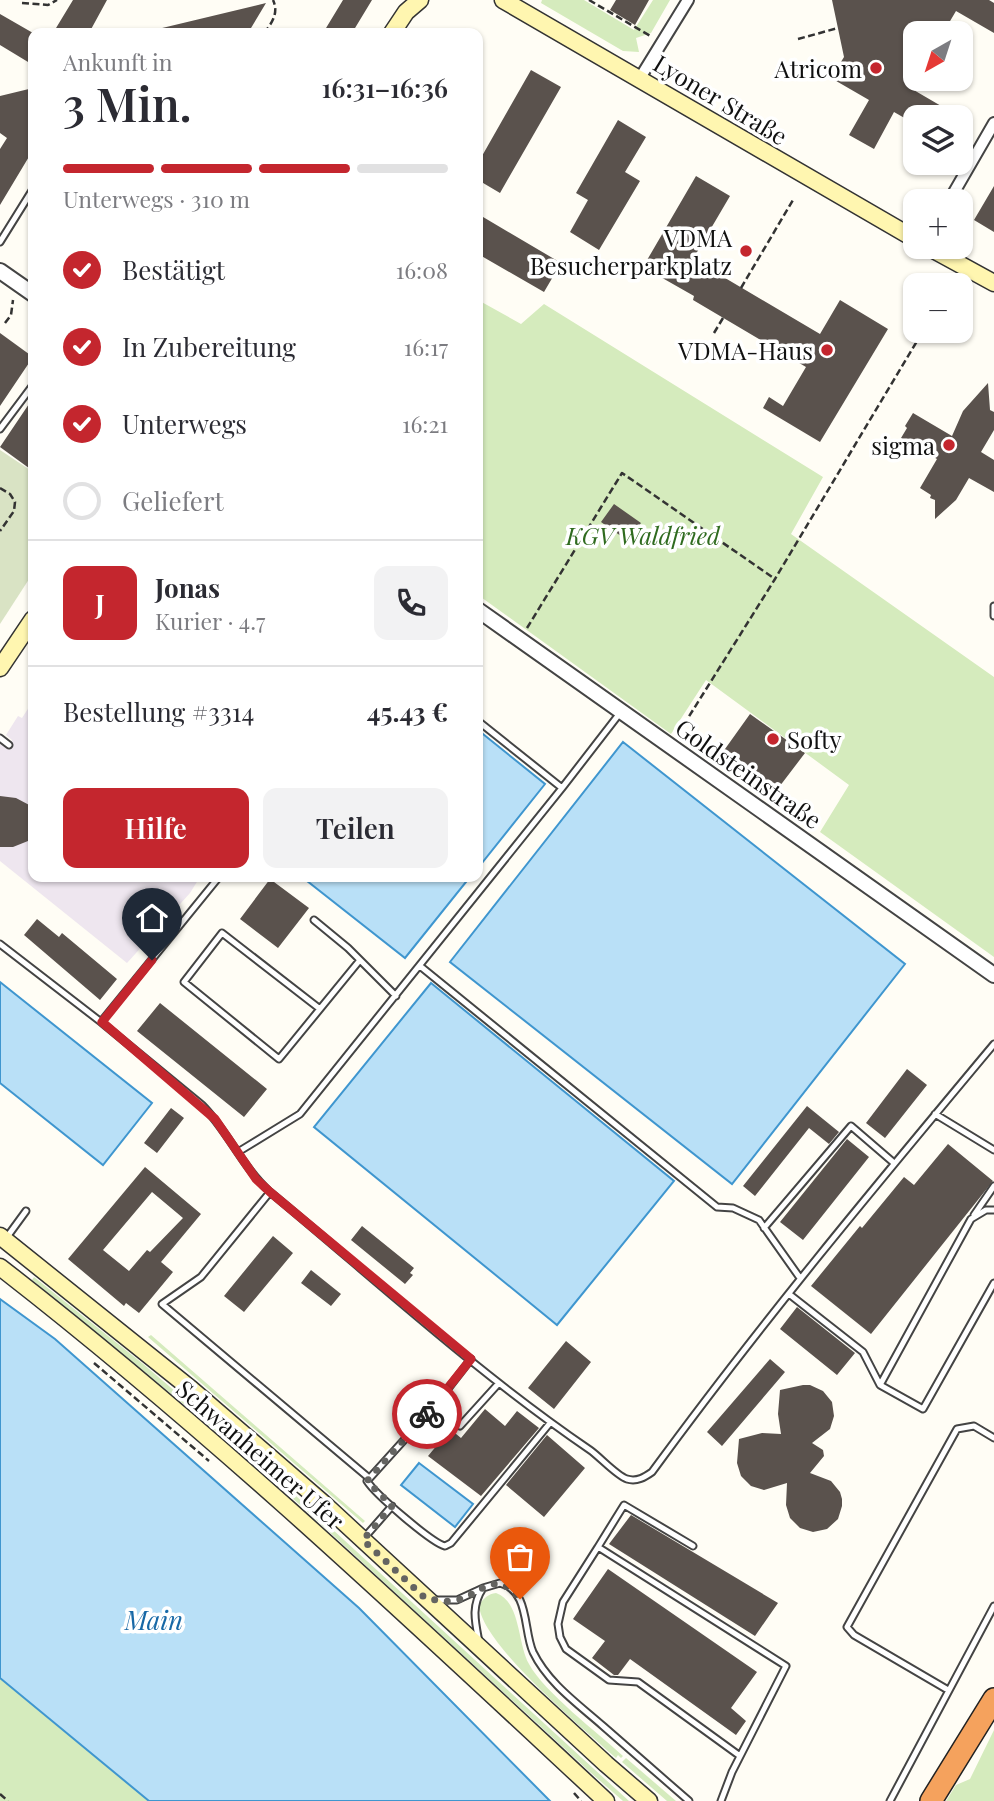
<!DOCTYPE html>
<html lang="de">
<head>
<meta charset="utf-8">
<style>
	:root { --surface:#fff; --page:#f2f2f3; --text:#2b2b33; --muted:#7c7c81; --line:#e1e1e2; --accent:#c4262e }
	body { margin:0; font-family:"Playfair Display",serif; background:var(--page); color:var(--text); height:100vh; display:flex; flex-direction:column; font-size:26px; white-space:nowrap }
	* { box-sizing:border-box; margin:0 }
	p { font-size:23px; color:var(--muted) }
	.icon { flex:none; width:38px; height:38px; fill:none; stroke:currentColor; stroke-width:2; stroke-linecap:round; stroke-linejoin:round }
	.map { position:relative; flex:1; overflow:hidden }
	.drawer { position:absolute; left:28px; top:28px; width:455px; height:854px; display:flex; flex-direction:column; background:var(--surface); border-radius:14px; box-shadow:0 2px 5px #0004 }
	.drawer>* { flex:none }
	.needle { width:46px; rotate:219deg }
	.controls { position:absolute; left:903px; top:21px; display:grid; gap:14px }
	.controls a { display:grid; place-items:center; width:70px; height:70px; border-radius:14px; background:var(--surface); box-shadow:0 2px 5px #0004; font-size:35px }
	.pin { position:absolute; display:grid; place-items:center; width:60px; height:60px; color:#fff; margin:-72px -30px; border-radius:50% 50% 50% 0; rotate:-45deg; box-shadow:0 0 7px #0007 }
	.pin .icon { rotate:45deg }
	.courier { position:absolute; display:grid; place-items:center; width:70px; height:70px; margin:-35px; border:5px solid #c4262e; border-radius:50%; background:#fff; color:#222; box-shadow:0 2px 9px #0007 }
	.head em { font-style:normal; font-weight:600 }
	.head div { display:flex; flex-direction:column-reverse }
	.head { display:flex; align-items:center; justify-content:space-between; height:119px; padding:0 35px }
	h1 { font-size:46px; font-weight:600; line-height:52px }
	.bar { display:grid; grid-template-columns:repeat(4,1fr); gap:10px 7px; align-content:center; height:84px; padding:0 35px }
	.bar i { height:9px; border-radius:5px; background:var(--line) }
	.bar .on { background:var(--accent) }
	.bar p { grid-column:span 4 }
	.line { display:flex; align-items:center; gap:18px; padding:0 35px; border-top:2px solid var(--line) }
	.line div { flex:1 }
	.round { display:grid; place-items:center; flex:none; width:74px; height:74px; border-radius:14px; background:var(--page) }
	ol { padding:0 35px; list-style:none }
	li { display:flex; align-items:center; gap:21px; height:77px }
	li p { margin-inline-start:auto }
	li .icon { padding:7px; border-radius:50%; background:var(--accent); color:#fff; stroke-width:4 }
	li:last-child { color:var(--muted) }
	li i { width:38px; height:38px; border:4px solid var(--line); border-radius:50% }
	.primary-button { display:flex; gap:14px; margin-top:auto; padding:14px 35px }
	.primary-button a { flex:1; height:80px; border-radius:14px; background:var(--accent); color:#fff; font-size:28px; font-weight:600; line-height:80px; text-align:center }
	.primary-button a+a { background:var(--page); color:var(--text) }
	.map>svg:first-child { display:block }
	.industrial { fill:#eee6ef }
	.green { fill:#d5ebbd }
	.cemetery { fill:#d9e3c4 }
	.water { fill:#b9e0f7; stroke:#3f96cf; stroke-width:2 }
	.building { fill:#5a524d; fill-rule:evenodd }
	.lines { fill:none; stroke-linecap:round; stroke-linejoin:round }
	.service-casing { stroke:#444; stroke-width:9 }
	.minor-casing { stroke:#444; stroke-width:14 }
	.tertiary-casing { stroke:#444; stroke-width:18 }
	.secondary-casing { stroke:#333; stroke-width:19 }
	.motorway-casing { stroke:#222; stroke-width:24 }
	.path { stroke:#333; stroke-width:2.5; stroke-dasharray:7 3.5; stroke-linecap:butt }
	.service { stroke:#fff; stroke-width:5 }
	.minor { stroke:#fff; stroke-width:10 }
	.tertiary { stroke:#fff; stroke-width:14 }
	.secondary { stroke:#fff6b0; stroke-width:16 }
	.motorway { stroke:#f5a25d; stroke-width:21 }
	.done { stroke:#646461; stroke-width:7; stroke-dasharray:0 12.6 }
	.route { stroke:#c4262e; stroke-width:9 }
	.poi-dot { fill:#c4262e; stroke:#fff; stroke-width:2.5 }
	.labels { text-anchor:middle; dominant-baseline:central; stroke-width:7; stroke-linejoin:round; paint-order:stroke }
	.poi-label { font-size:24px; fill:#111; stroke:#fff; text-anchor:end }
	.street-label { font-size:24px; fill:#111; stroke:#fff }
	.park-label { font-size:24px; font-style:italic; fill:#2f6b1f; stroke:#fff }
	.water-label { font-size:26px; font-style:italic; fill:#1768a6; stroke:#fff }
</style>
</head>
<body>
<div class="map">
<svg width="994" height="1801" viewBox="0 0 994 1801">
	<rect width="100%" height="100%" fill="#fffdf5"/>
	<path class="industrial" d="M33,701V877H200L190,893L127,963L0,861V744L7,748L12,740L6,735L18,716L22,718Z"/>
	<path class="green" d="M542,0H584L634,30L653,0H670L651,33L636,38L639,52L623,51L541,3Z
		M478,300L521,324L544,304L823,477L791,534L994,677V957L820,832L849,785L706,680L671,734L478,595Z
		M34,1277L142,1363L272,1474L629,1801H623L590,1772L299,1504L197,1415L32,1280Z
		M151,1335L365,1521L363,1523L148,1337Z
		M496,1593C521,1602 517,1642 529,1664C544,1692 598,1733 623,1756L621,1758L618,1755L616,1758C585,1730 481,1644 479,1605C484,1598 488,1594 496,1593Z
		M0,1678L149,1801H0Z
		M994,1730V1801H946L956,1785L970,1779Z
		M626,1758L676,1801H667L622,1762Z"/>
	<path class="cemetery" d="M0,450L33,472V573L0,624Z"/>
	<path class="water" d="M478,730L545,784L478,868Z
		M623,742L905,964L732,1184L450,962Z
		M302,877H470L405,958Z
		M0,982L152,1103L103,1165L0,1083Z
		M431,983L674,1181L557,1325L314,1127Z
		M0,1299L55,1339L359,1608L550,1801H149L0,1678Z
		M419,1463L473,1504L455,1527L401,1485Z"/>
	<path class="building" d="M73,0H107L89,33H53Z
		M343,0H372L352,33H323Z
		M616,0H649L635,25L610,10Z
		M832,0H989L994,3V33L956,11L943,33H915V83L912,89L948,110L944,117H915V124L894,112L874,149L849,135L869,100L831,78L844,57Z
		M266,3L248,33H158V29Z
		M0,14L33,33V65L0,45Z
		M531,70L561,87L500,193L478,180V163Z
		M33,88V150L0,205V149L7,138L0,133V96Z
		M618,120L646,137L625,172L640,181L599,250L570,232L588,200L576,193Z
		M696,176L730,196L693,259L820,334L840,300L888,329L820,442L763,408L769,397L783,406L806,367L693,300L694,296L643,267Z
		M994,186V232L974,220Z
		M478,214L561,263L544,292L478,254Z
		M0,333L33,357L0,406Z
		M988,383L990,410L994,412V430L981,452L994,460V492L969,478L956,500L935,519V500L930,498L931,495L920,488L937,459L901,438L907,428L905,426L913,413L952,436L963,411Z
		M33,398V471L0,447Z
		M614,504L641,523L628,541L601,522Z
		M750,714L805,753L770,799L749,783L752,779L720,756Z
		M0,796L16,798L33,807V839L13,847H0Z
		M270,879L309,908L278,948L240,919Z
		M37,919L59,937L62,933L117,979L100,1000L24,935Z
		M160,1003L267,1089L244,1117L137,1031Z
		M907,1069L927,1085L885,1138L866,1123Z
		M807,1106L839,1132L829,1144L809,1128L755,1196L743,1186Z
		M171,1108L184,1118L157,1153L144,1143Z
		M847,1139L869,1157L803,1240L780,1222Z
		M948,1144L993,1181L871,1334L811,1286L860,1226L862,1228L904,1177L914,1185Z
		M145,1167L201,1214L161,1262L173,1272L139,1313L126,1303L124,1306L68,1259ZM152,1192L183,1218L150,1252L147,1250L129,1271L103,1250Z
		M362,1226L414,1268L410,1273L413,1275L405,1284L351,1240Z
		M273,1236L293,1253L244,1312L224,1296Z
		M311,1270L341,1294L331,1306L301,1283Z
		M797,1307L855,1353L837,1375L780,1329Z
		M566,1341L591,1362L554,1409L528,1388Z
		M770,1359L785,1372L722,1446L707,1432Z
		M803,1385H810L823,1391L832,1402L834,1416L830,1429L812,1443L823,1450L824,1456L810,1473L831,1481L840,1492L842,1499V1506L838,1519L827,1529L813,1532L800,1528L790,1518L786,1505L787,1483L764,1490L751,1486L741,1476L737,1463L739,1439L762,1433L781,1434L778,1414L780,1390Z
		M485,1409L505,1426L517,1411L539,1428L481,1496L428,1456L443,1438L432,1429L439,1420L461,1438Z
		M547,1435L585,1468L544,1517L506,1485Z
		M631,1515L778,1603L755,1636L609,1544Z
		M608,1569L757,1672L731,1708L746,1721L736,1735L630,1659L618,1675H614L592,1658L605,1641L573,1619Z"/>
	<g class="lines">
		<defs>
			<path id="service" d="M0,242L33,189
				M0,429L33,385
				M994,606V616
				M0,738L9,745
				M562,788L620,713
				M314,920L348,948L396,996
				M0,944L101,1022L202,1105C228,1131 242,1167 270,1192C375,1279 477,1373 590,1450C600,1457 617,1476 627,1479C637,1482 645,1477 652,1472C760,1324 877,1184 994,1044
				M420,966L717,1207L733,1208L759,1220L800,1278
				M320,1009L222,933L184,982L279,1059L360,960
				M101,1022L219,877
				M935,1114L994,1150
				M238,1152L300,1114L562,788L478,721
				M270,1192L201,1277L162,1304L369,1478
				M974,1215L994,1186
				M764,1228L851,1126L894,1163
				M7,1237L26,1211
				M789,1294L863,1352L880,1385L923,1409L994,1283
				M471,1359L433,1408L367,1481C375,1494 432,1543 445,1546L451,1543L550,1423
				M880,1385L971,1219L986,1210H994
				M433,1408L460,1426L499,1383
				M364,1538L392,1506
				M598,1547L624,1505L693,1546
				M483,1588L500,1583C530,1591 523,1630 533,1652C548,1683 578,1704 603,1726C632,1751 660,1776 689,1801
				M434,1600H457L483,1588C471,1606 475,1621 479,1642
				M948,1690L854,1635L847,1627L957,1429L974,1426L994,1438
				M721,1801L732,1772L786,1666L598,1547L563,1602L558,1624L560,1637L566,1649L609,1680L638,1682L740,1756
				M890,1801L994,1606"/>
			<path id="minor" d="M640,78L688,0
				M949,201L994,123"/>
			<path id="tertiary" d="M0,271L33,294
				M478,610L994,975"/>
			<path id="secondary" d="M503,0L915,239
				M392,33L406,12L420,0
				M928,247L994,283
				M0,668L33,619
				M0,1236L191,1389L323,1503L606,1764L649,1801
				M0,1267C214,1433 408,1617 606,1801"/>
			<path id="motorway" d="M931,1801L994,1699"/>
		</defs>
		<use href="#service" class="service-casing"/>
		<use href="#minor" class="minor-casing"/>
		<use href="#tertiary" class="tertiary-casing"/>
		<use href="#secondary" class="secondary-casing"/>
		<use href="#motorway" class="motorway-casing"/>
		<path class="path" d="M589,0L652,37
			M22,3L48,5L57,0
			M264,33C272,23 279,13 273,0
			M798,39L838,28
			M741,288L793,200
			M5,323L11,315L13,300
			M714,333L723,318
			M0,488L10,494L15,502L14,511L0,531
			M527,628L622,473L775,579
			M678,734L775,579L923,331
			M94,1363L209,1461
			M574,1793L581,1801
			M0,1794L8,1801"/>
		<use href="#service" class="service"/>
		<use href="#minor" class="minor"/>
		<use href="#tertiary" class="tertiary"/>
		<use href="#secondary" class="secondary"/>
		<use href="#motorway" class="motorway"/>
	</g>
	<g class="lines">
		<path class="done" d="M427,1414L367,1481L392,1506L363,1540L424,1597C434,1600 446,1603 457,1600C484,1593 495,1568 520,1599"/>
		<path class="route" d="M152,960L102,1022L215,1119L256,1179L270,1192L471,1359L427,1414"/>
	</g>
	<g class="poi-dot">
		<circle cx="876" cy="68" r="7"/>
		<circle cx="746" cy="251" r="7"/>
		<circle cx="827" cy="350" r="7"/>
		<circle cx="949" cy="445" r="7"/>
		<circle cx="773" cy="739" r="7"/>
	</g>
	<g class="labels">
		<g class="poi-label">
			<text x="862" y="68">Atricom</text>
			<text x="732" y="237">VDMA<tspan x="732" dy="28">Besucherparkplatz</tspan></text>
			<text x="813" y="350">VDMA-Haus</text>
			<text x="935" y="445">sigma</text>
			<text x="787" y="739" text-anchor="start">Softy</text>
		</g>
		<g class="street-label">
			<text transform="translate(721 99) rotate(31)">Lyoner Straße</text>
			<text transform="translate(749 773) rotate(35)">Goldsteinstraße</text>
			<text transform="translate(261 1454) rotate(41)">Schwanheimer Ufer</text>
		</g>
		<g class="park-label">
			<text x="643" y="535">KGV Waldfried</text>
		</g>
		<g class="water-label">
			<text x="154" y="1619">Main</text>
		</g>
	</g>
</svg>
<div class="controls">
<a><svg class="needle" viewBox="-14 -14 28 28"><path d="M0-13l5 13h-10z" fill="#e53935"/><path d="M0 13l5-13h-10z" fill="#7c7c81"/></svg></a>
<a><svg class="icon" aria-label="layers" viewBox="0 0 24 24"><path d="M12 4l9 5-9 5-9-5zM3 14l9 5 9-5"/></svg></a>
<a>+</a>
<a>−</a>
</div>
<div class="pin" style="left:520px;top:1599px;background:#ea580c"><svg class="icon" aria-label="bag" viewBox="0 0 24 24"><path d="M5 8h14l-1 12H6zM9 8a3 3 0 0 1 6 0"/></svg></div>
<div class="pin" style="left:152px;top:960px;background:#1f2937"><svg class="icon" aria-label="home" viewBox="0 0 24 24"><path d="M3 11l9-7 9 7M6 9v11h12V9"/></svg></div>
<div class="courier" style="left:427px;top:1414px"><svg class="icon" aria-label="bike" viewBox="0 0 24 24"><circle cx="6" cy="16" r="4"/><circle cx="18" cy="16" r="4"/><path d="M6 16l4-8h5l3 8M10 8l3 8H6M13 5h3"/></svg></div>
<section class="drawer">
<div class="head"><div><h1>3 Min.</h1><p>Ankunft in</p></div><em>16:31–16:36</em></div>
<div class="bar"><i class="on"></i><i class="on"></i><i class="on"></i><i></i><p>Unterwegs · 310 m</p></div>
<ol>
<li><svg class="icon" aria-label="check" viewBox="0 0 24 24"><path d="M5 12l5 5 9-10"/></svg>Bestätigt<p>16:08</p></li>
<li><svg class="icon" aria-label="check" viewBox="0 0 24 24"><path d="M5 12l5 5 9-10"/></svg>In Zubereitung<p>16:17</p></li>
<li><svg class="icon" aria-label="check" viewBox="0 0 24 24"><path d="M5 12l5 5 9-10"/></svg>Unterwegs<p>16:21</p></li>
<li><i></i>Geliefert</li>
</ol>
<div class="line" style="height:126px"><b class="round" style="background:var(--accent);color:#fff">J</b><div><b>Jonas</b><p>Kurier · 4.7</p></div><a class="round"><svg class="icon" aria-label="phone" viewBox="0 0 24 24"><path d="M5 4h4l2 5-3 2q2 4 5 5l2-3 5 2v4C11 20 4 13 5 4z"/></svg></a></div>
<div class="line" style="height:91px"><div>Bestellung #3314</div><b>45.43 €</b></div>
<div class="primary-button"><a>Hilfe</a><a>Teilen</a></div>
</section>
</div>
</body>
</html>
